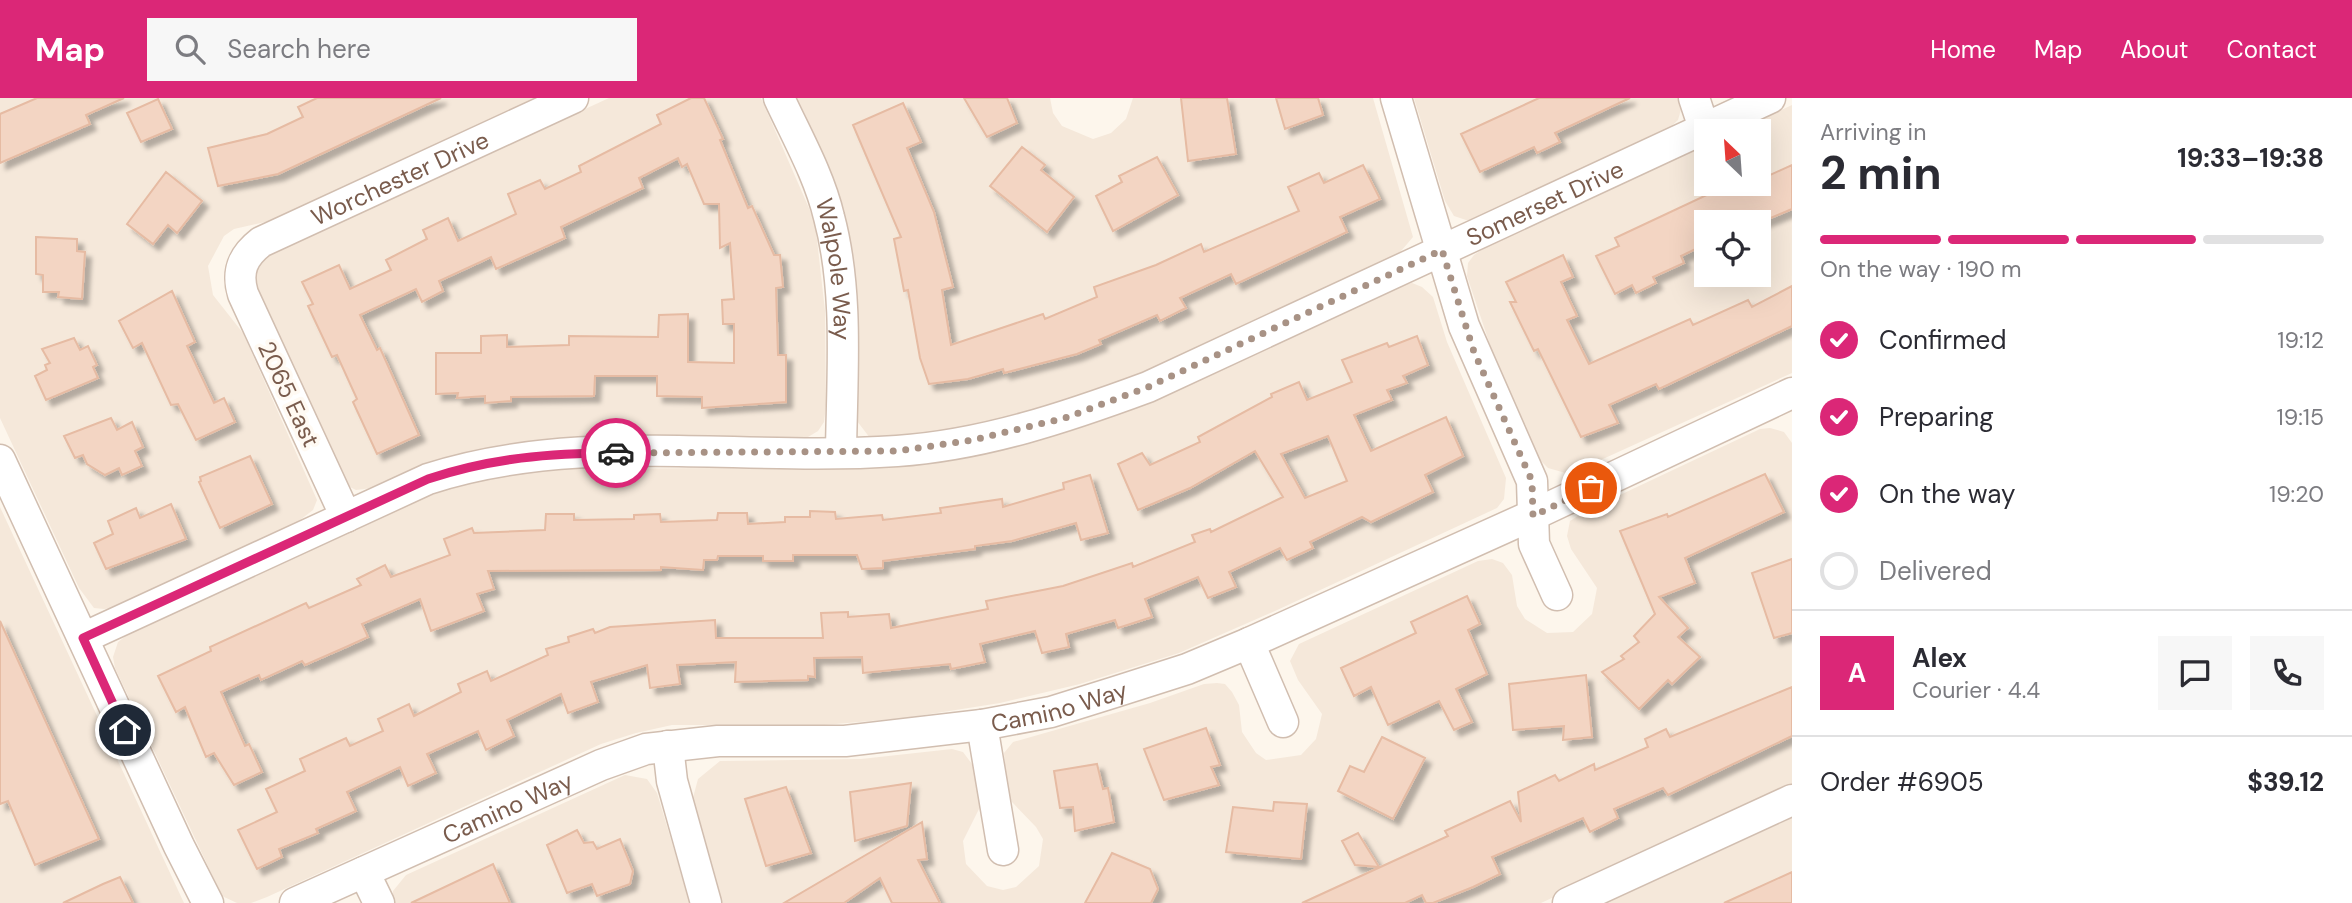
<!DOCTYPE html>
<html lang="en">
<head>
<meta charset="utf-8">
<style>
	:root { --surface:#fff; --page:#f7f7f7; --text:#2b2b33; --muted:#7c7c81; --line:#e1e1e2; --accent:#db2777 }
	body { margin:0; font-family:"DM Sans",sans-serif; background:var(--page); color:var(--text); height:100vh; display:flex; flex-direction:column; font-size:26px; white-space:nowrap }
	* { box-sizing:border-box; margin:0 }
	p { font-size:23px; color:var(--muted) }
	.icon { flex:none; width:38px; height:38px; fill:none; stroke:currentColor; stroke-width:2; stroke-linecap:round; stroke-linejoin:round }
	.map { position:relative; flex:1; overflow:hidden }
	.details { display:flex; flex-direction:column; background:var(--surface); width:560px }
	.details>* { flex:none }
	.needle { width:46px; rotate:335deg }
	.buttons { position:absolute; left:1694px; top:21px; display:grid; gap:14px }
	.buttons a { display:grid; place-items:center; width:77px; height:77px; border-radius:0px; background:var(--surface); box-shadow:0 7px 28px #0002; font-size:35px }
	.pin { position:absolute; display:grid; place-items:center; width:60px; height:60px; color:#fff; margin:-30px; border:4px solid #fff; border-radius:50%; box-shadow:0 2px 7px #0007 }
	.courier { position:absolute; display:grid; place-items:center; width:70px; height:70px; margin:-35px; border:5px solid #db2777; border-radius:50%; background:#fff; color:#222; box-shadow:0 2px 9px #0007 }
	.headline em { font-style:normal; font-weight:700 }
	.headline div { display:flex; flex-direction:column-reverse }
	.headline { display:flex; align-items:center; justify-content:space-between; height:119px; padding:0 28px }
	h1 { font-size:46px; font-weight:700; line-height:52px }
	.bar { display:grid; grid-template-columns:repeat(4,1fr); gap:10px 7px; align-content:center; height:84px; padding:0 28px }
	.bar i { height:9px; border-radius:5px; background:var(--line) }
	.bar .active { background:var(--accent) }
	.bar p { grid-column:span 4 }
	.line { display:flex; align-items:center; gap:18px; padding:0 28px; border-top:2px solid var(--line) }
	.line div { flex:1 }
	.round { display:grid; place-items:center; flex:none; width:74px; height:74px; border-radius:0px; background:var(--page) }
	ol { padding:0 28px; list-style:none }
	li { display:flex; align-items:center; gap:21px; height:77px }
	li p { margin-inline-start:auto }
	li .icon { padding:7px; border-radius:50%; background:var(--accent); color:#fff; stroke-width:4 }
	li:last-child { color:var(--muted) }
	li i { width:38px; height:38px; border:4px solid var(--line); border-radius:50% }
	header { display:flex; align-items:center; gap:42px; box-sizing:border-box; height:98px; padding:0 35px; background:var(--accent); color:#fff }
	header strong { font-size:33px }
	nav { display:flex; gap:38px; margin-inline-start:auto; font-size:24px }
	.search { width:490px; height:63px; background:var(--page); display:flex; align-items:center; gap:18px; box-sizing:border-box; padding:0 24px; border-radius:0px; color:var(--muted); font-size:26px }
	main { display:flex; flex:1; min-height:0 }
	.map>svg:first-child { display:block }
	.residential { fill:#f5e8da; fill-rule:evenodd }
	.building { fill:#f3d5c3; stroke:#e6bba3; stroke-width:2; fill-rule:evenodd; filter:url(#shadow) }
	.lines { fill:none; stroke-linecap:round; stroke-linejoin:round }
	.minor-casing { stroke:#d1beb0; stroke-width:33 }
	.minor { stroke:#fff; stroke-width:30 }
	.done { stroke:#a89285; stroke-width:7; stroke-dasharray:0 12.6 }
	.route { stroke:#db2777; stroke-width:9 }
	.labels { text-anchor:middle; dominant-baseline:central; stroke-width:7; stroke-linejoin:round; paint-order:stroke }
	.street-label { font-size:24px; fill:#7a5c4d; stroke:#fffaf3 }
</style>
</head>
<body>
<header>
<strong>Map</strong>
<div class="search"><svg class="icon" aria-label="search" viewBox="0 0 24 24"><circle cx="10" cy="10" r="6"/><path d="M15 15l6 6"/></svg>Search here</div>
<nav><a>Home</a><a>Map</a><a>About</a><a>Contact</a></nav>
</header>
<main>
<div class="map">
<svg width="1792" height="805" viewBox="0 0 1792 805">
	<defs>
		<filter id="shadow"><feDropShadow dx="6" dy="6" stdDeviation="2" flood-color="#0004"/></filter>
	</defs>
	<rect width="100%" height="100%" fill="#fdf6ec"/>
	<path class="residential" d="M0,0H545L274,122L234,131L224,138L208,168L213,197L243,235L317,402L313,412L296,425L119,509L104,511L94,510L79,490L0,320Z
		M609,0H761L815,124L825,213L826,307L824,324L818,333L808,339L525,343L480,352L372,390L356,392L346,387L252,183L258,165L270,156Z
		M791,0H1050L1053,15L1062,28L1093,41L1111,35L1126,21L1133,0H1373L1413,139L1396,159L1089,301L978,328L922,337L870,340L857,323L853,307Z
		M1414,0H1680L1682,8L1678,22L1665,34L1477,122H1466L1454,118L1445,103Z
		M1792,7V275L1583,370L1569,376L1548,370L1540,362L1500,277L1467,178L1468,165L1474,157L1492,145L1706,47V86H1759V33H1735ZM1706,124H1759V177H1706Z
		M1412,185L1422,189L1433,199L1447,244L1506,380L1504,401L1497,410L1275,513L1179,555L1080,586L1000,605L905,620L824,627H672L636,635L601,646L267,799L251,805H237L222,798L115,570L113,559L118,544L131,534L411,405L453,389L543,371L897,369L965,360L1070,333L1120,316L1399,188Z
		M1770,330L1784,334L1792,345V689L1541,805H720L691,707L698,681L720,663L861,661L952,651L963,654L975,670L982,697L980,709L963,743L966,766L987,788L1003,792L1016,789L1039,768L1043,741L1036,729L1012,704L1007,692L1004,655L1013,644L1150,605L1204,586L1217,585L1225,586L1232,594L1239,607L1242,634L1256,655L1266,662L1301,657L1316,641L1322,616L1298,582L1290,563L1299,546L1478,463L1492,461L1503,465L1512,477L1517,508L1525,521L1547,535L1573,534L1592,516L1597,490L1571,451L1567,438L1570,423L1586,413L1760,331Z
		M0,409L184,805H0Z
		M625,677L647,681L657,695L690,805H393V793L406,777Z
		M1792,720V805H1606Z"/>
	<path class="building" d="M37,0H124L86,17L90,26L0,65V16Z
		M317,0H441L278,76L218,88L208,50L267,36L303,19L298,9Z
		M691,0H704L723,41L720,42L748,110L752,108L774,157H780L783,189L776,190L778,257H786V304L702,310V299L657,298V278H595L594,298L511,299V303L485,305V298L457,300L458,295L436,296V255H481V238L507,237V249L569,247V238L658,239L659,217L688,216V264L734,265V226H723L722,202L734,201L730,145L720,150L719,106H704L687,66L682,69L678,60L639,80L643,90L561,129L565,140L496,171L491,159L439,183L443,193L422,204L416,191L360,217L377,252L380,250L419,337L377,356L353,304L357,301L337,257L332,259L308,208L313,206L302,184L339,167L350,191L391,172L386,162L427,141L423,132L448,120L458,143L516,116L508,96L540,82L545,91L581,74L579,68L661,26L657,17Z
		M964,0H1007L1017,25L987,39Z
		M1181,0H1227L1236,56L1188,63Z
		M1276,0H1318L1323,17L1285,31Z
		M1539,0H1630L1555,35L1560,44L1537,55L1534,49L1480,74L1461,36Z
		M158,1L172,31L141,44L127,15Z
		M903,5L921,44L907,50L934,114L953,189L942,192L951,247L1043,216L1045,221L1097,199L1094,189L1156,167L1201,146L1204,154L1299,113L1288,89L1319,75L1324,85L1363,67L1380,101L1340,119L1347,134L1236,186L1231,176L1180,200L1186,210L1160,223L1157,217L1099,242L1101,246L1077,256L1004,275L1003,271L968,281L929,286L920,260L908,192L904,193L894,141L901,139L853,27Z
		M1022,49L1045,67L1041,72L1074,99L1047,134L990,88Z
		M1157,59L1178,97L1113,133L1096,98L1122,84L1119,78Z
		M1792,67V111L1761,124H1706V146L1681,158L1684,165L1653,179L1656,185L1636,195L1632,187L1615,196L1596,158L1619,148L1615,140L1730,86H1759V82Z
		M166,74L202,103L177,135L168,127L153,146L127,126Z
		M36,139L77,141V153L85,154L82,201L58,199L59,194H43V177L36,176Z
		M1563,157L1573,179L1561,184L1577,218L1567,222L1589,266L1690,221L1693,227L1748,202L1752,209L1792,188V228L1659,291L1656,286L1609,307L1618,325L1581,339L1538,251L1534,253L1510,204H1516L1506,184Z
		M172,193L195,244L187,248L214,305L224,300L235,324L196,342L178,306L171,307L142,245L133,250L119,223Z
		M1417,238L1428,267L1403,278L1407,285L1387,292L1392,302L1354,317L1371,353L1446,319L1463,358L1425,377L1433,394L1396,412L1371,424L1362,419L1310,444L1313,450L1287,462L1280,450L1229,474L1236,489L1208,500L1198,479L1145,501L1152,519L1118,530L1115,522L1066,536L1069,549L1042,555L1035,533L980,546L985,564L951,571L950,566L863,575L862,559L814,560L815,579L808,578V582L735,584L736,564L677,567L680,586L650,590L647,567L591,584L598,604L568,615L561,596L507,622L514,638L486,652L478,633L427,656L436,675L408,688L400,669L347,694L356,713L316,731L318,735L279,751L282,759L257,771L238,732L277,714L266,691L305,673L300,661L346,640L350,648L383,633L378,621L409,606L414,618L461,594L458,586L487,573L491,583L548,557L546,551L569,544L568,539L593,531L595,535L610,529L715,522L716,540H823L821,515L848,514V519L889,516L891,530L988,511L986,503L1063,488L1132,465L1133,469L1195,444L1192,437L1210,431L1211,434L1283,399L1255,353L1190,390L1138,412L1118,366L1142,355L1150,367L1200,344L1198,339L1272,299L1271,296L1299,284L1307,302L1352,284L1342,262L1387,245L1389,249ZM1328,338L1347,383L1305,400L1281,356Z
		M74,240L80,252L88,248L97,267L93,269L98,280L46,302L35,278L47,272L45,267L50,265L42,251Z
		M111,320L117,332L132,324L143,349L135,353L142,368L122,377L119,370L105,377L87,366L83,357L75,360L64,338Z
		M250,358L272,406L220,430L199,384L201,383L200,379Z
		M1765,376L1784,414L1685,460L1695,485L1659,499L1688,530L1678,539L1700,559L1672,586L1668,582L1639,611L1602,574L1624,561L1621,558L1639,544L1634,538L1655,516L1620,433L1667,416L1668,419Z
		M1090,377L1108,435L1081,442L1076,425L1012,443L975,448V451L883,463V470L862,471L857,457H793V463H763V458H718L717,462H704L703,472L661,469V472L488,473L494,491L477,496L484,513L431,533L420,501L362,526L368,539L346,549L305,567L302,563L261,582L259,577L221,594L245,648L249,646L262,674L234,687L214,655L206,659L185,609L176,614L158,578L211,553L210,549L306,505L309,510L361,487L357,481L385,467L391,479L450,457L444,441L472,430L474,435L545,432L546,416H574V422L634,421V417L660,416L661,424L717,422L718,415H747L748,426L785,424V419H810V413L835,414L836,421L882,417L883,422L941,415L940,410L1002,401L1003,409L1064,391L1063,385Z
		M171,406L186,441L106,471L94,445L113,436L108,423L136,410L140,420Z
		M1792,461V535L1774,540L1752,475Z
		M1467,498L1480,526L1468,532L1487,576L1456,591L1472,624L1454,632L1439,603L1388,627L1371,589L1354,598L1341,570L1416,535L1411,524Z
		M0,523L99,741L35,767L8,703L0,706Z
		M1586,577L1592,639L1563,642L1564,628L1513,632L1509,586Z
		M1792,589V638L1668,697L1663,690L1614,711L1618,720L1590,734L1583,720L1492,759L1500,776L1473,789L1433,805H1426L1422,797L1405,805H1302L1448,738L1445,733L1510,703L1521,724L1518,694L1555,677L1559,683L1594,666L1595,672L1648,649L1645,641L1666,631L1670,639Z
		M1206,630L1220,667L1211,669L1219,687L1164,702L1144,651Z
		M1382,639L1425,660L1393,721L1338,693L1350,668L1364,674Z
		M1097,666L1103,691L1108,690L1114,724L1075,733L1073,709L1060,710L1054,673Z
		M911,685L907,728L855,743L850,694Z
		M786,689L811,755L766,768L745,701Z
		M1274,704L1307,706L1301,761L1226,754L1233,709L1273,713Z
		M922,724L927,761L918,762L940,805H892L880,780L844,805H784Z
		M577,732L584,745L593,744L597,751L620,741L633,773L630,786L597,798L592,786L567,795L547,747Z
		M1358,735L1379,769L1355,767L1342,743Z
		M1112,755L1150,771L1158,791L1151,805H1085Z
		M493,766L510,805H411Z
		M1792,774V805H1724Z
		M120,779L133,805H63L103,786Z"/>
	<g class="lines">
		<defs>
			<g id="minor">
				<path id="s1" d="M779,0C797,39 819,77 829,119C849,194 842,276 841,354"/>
				<path d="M1396,0L1464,228L1532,383L1534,446L1557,497"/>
				<path d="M1694,0L1704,30"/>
				<path d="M0,362L179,748L208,805"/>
				<path id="s2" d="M346,419L243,196C236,173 243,158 261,144L573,0"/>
				<path id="s3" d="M83,540L428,381C579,332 741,364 897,353C984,347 1067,319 1148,289L1770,0"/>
				<path d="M1249,545L1283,624"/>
				<path d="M982,627L1003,752"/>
				<path d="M668,648L672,683L706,805"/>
				<path d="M364,774L379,805"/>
				<path id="s4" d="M295,805L601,667L646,651L718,643H845L982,627L1051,614L1115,594L1187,571L1249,545L1533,417L1792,295"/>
				<path d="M1568,805L1792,702"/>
			</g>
		</defs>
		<use href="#minor" class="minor-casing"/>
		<use href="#minor" class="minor"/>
	</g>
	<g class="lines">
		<path class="done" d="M616,355L897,353L973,342L1065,320L1148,289L1442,152L1474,254L1532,383L1533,418L1591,390"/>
		<path class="route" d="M125,632L83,540L428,381C491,360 550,355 616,355"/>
	</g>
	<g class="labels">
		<g class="street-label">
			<text stroke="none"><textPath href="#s2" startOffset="458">Worchester Drive</textPath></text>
			<text stroke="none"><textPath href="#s3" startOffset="1549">Somerset Drive</textPath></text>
			<text stroke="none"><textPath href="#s1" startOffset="182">Walpole Way</textPath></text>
			<text transform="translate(289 296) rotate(65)">2065 East</text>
			<text stroke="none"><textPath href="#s4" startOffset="800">Camino Way</textPath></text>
			<text stroke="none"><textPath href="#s4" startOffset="233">Camino Way</textPath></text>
		</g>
	</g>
</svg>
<div class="buttons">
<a><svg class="needle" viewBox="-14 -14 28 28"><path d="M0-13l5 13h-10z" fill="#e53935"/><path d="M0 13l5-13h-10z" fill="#7c7c81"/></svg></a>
<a><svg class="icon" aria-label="locate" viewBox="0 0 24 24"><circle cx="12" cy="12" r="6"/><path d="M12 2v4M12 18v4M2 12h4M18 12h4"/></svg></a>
</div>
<div class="pin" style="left:1591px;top:390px;background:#ea580c"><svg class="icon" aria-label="bag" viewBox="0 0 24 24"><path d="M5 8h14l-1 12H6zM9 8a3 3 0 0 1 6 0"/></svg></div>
<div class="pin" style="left:125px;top:632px;background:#1f2937"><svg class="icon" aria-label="home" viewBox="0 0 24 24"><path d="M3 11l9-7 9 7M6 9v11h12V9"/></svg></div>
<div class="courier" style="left:616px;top:355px"><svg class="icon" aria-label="car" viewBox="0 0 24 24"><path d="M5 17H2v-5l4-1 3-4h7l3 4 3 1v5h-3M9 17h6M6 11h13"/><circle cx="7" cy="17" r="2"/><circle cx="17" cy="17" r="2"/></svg></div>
</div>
<section class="details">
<div class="headline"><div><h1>2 min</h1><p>Arriving in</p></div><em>19:33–19:38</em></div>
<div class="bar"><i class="active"></i><i class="active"></i><i class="active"></i><i></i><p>On the way · 190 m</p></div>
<ol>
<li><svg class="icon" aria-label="check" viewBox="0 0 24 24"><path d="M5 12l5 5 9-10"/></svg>Confirmed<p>19:12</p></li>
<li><svg class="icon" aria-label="check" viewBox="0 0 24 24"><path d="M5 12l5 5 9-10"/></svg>Preparing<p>19:15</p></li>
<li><svg class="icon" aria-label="check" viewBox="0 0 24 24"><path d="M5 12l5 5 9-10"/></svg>On the way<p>19:20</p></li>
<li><i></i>Delivered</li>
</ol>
<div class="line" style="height:126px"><b class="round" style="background:var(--accent);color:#fff">A</b><div><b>Alex</b><p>Courier · 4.4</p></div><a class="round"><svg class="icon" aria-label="chat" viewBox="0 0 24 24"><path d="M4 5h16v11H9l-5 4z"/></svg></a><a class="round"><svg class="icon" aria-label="phone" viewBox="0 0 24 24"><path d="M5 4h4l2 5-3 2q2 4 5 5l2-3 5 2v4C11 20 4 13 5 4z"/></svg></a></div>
<div class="line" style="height:91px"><div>Order #6905</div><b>$39.12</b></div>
</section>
</main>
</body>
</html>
